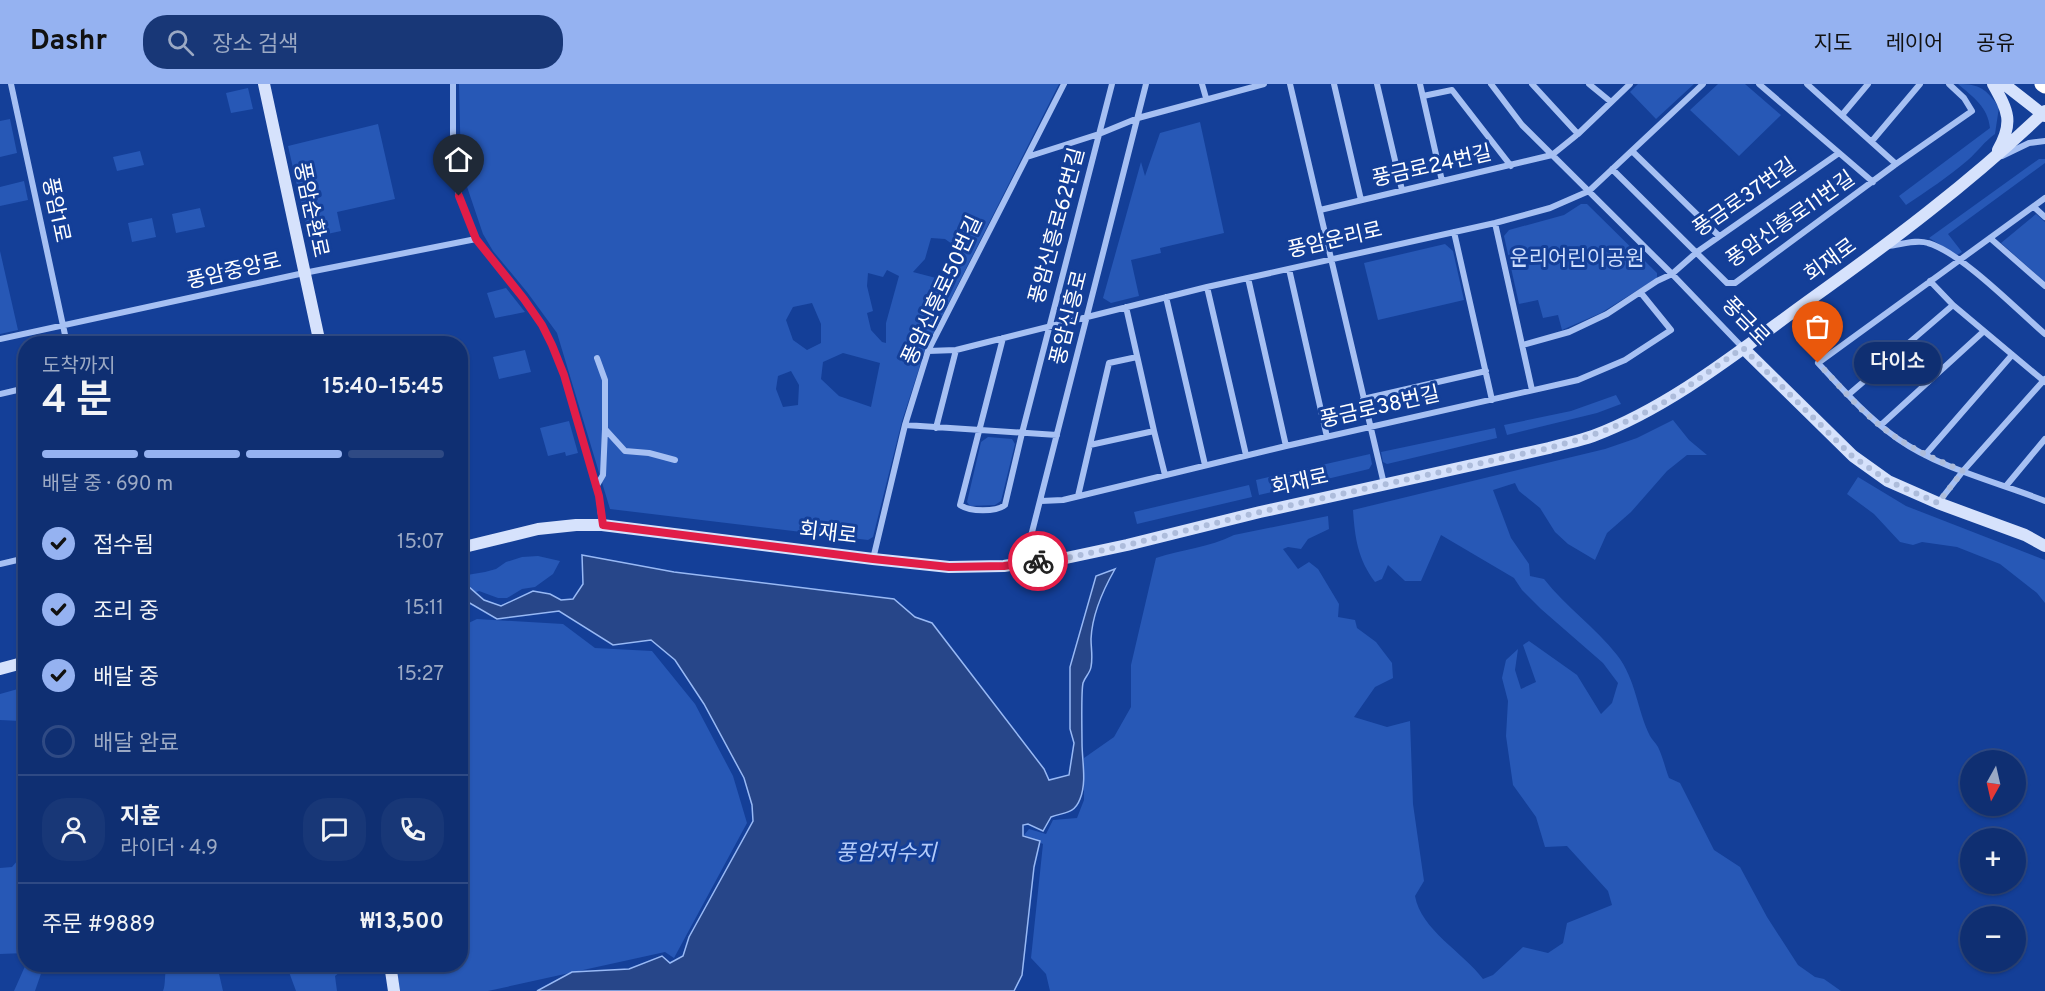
<!DOCTYPE html>
<html lang="ko">
<head>
<meta charset="utf-8">
<style>
	:root { --surface:#0f2f72; --page:#183777; --text:#f1f3f6; --muted:#9ba9c4; --line:#2f4a84; --accent:#95b2f1 }
	body { margin:0; font-family:Overpass,"Noto Sans KR",sans-serif; background:var(--page); color:var(--text); height:100vh; display:flex; flex-direction:column; font-size:22px; white-space:nowrap }
	* { box-sizing:border-box; margin:0 }
	p { font-size:20px; color:var(--muted) }
	.icon { flex:none; width:33px; height:33px; fill:none; stroke:currentColor; stroke-width:2; stroke-linecap:round; stroke-linejoin:round }
	.map { position:relative; flex:1; overflow:hidden }
	.sheet { position:absolute; left:18px; top:252px; width:450px; height:636px; display:flex; flex-direction:column; background:var(--surface); border-radius:24px; box-shadow:0 2px 4px #0004,0 0 0 2px var(--line) }
	.sheet>* { flex:none }
	.needle { width:39px; rotate:188deg }
	.buttons { position:absolute; left:1960px; top:666px; display:grid; gap:12px }
	.buttons a { display:grid; place-items:center; width:66px; height:66px; border-radius:50%; background:var(--surface); box-shadow:0 2px 4px #0004,0 0 0 2px var(--line); font-size:30px }
	.pin { position:absolute; display:grid; place-items:center; width:51px; height:51px; color:#fff; margin:-62px -26px; border-radius:50% 50% 50% 0; rotate:-45deg; box-shadow:0 0 6px #0007 }
	.pin .icon { rotate:45deg }
	.courier { position:absolute; display:grid; place-items:center; width:60px; height:60px; margin:-30px; border:4px solid #e11d48; border-radius:50%; background:#fff; color:#222; box-shadow:0 2px 8px #0007 }
	.bubble { position:absolute; height:42px; border-radius:21px; background:var(--surface); box-shadow:0 2px 4px #0004,0 0 0 2px var(--line); font-size:20px; font-weight:600; line-height:42px; text-align:center }
	.headline em { font-style:normal; font-weight:600 }
	.headline div { display:flex; flex-direction:column-reverse }
	.headline { display:flex; align-items:center; justify-content:space-between; height:102px; padding:0 24px }
	h1 { font-size:39px; font-weight:600; line-height:45px }
	.bar { display:grid; grid-template-columns:repeat(4,1fr); gap:9px 6px; align-content:center; height:72px; padding:0 24px }
	.bar i { height:8px; border-radius:4px; background:var(--line) }
	.bar .on { background:var(--accent) }
	.bar p { grid-column:span 4 }
	.line { display:flex; align-items:center; gap:15px; padding:0 24px; border-top:2px solid var(--line) }
	.line div { flex:1 }
	.round { display:grid; place-items:center; flex:none; width:63px; height:63px; border-radius:24px; background:var(--page) }
	ol { padding:0 24px; list-style:none }
	li { display:flex; align-items:center; gap:18px; height:66px }
	li p { margin-inline-start:auto }
	li .icon { padding:6px; border-radius:50%; background:var(--accent); color:#111; stroke-width:4 }
	li:last-child { color:var(--muted) }
	li i { width:33px; height:33px; border:3px solid var(--line); border-radius:50% }
	header { display:flex; align-items:center; gap:36px; box-sizing:border-box; height:84px; padding:0 30px; background:var(--accent); color:#111 }
	header strong { font-size:28px }
	nav { display:flex; gap:33px; margin-inline-start:auto; font-size:21px }
	.search { width:420px; height:54px; background:var(--page); display:flex; align-items:center; gap:15px; box-sizing:border-box; padding:0 21px; border-radius:24px; color:var(--muted); font-size:22px }
	.map>svg:first-child { display:block }
	.green { fill:#2758b6; fill-rule:evenodd }
	.water { fill:#274689; stroke:#98b9f5; stroke-width:1.5 }
	.lines { fill:none; stroke-linecap:round; stroke-linejoin:round }
	.street { stroke:#a6c0f3; stroke-width:6 }
	.secondary { stroke:#d6e2fc; stroke-width:12 }
	.highway { stroke:#fff; stroke-width:15 }
	.done { stroke:#adbcdb; stroke-width:6; stroke-dasharray:0 10.8 }
	.route { stroke:#e11d48; stroke-width:8 }
	.labels { text-anchor:middle; dominant-baseline:central; stroke-width:6; stroke-linejoin:round; paint-order:stroke }
	.street-label { font-size:21px; fill:#fff; stroke:#143f98 }
	.park-label { font-size:21px; fill:#cedefd; stroke:#143f98 }
	.water-label { font-size:22px; font-style:italic; fill:#b3cbf9; stroke:#143f98 }
</style>
</head>
<body>
<header>
<strong>Dashr</strong>
<div class="search"><svg class="icon" aria-label="search" viewBox="0 0 24 24"><circle cx="10" cy="10" r="6"/><path d="M15 15l6 6"/></svg>장소 검색</div>
<nav><a>지도</a><a>레이어</a><a>공유</a></nav>
</header>
<div class="map">
<svg width="2045" height="907" viewBox="0 0 2045 907">
	<rect width="100%" height="100%" fill="#143f98"/>
	<path class="green" d="M459,0H1059L925,266L902,337L873,453L868,456L610,425L557,249L527,208L493,167L483,150L461,85ZM931,154L945,155L962,167L949,190L936,194L913,188L925,175ZM887,186L899,192L886,239V259L882,258L871,246L867,229L873,227L867,202L868,189L883,193ZM812,219L821,240V259L807,266L793,256L786,236L793,223ZM843,269L880,279L871,323L839,312L821,295L823,278ZM791,287L799,301L798,321L783,323L776,305L778,292Z
		M1638,0H1694L1656,35L1630,8Z
		M1718,0H1745L1781,31L1739,72L1690,26Z
		M1958,0C1980,0 1986,5 1999,23L1995,50C1984,58 1978,67 1968,76C1948,93 1927,107 1906,121L1899,112L1990,44C1988,23 1973,13 1958,0Z
		M248,4L253,25L231,29L226,9Z
		M10,35L17,69L0,73V37Z
		M1200,38L1224,149L1160,164L1161,169L1131,176L1139,212L1111,219L1103,214L1141,78L1145,92L1160,49Z
		M378,40L395,115L337,128L341,147L309,154L288,62Z
		M140,67L144,81L117,87L113,73Z
		M2039,75H2045V79L1948,150L1962,168L1957,171L1929,154Z
		M24,97L28,116L0,122V103Z
		M1581,120H1587L1657,189V194L1601,229L1562,246L1558,231L1543,234L1538,216L1519,220L1504,152L1509,146L1564,131Z
		M200,124L205,143L176,149L172,130Z
		M2036,130L2045,138V198L2001,159Z
		M152,134L156,153L132,158L128,139Z
		M1445,160L1453,167L1464,216L1378,236L1364,179Z
		M0,167L18,246L0,250Z
		M506,204L525,228L495,234L487,209Z
		M525,266L531,288L499,295L493,273Z
		M1616,311L1621,320L1597,329L1507,351L1504,341L1571,327Z
		M1673,336L1689,356L1707,371H1687L1667,387L1631,428L1607,449L1595,476L1568,460L1555,448L1540,424L1519,407L1515,399L1493,406L1511,454L1529,480L1530,492L1544,495C1566,523 1595,543 1617,571C1636,595 1637,626 1650,652C1652,656 1656,659 1658,663C1663,673 1665,684 1669,694L1680,699L1714,766L1740,783L1767,833L1798,881L1815,893L1824,895L1841,907H1050L1046,890L1031,874L1043,760L1024,751L1029,745L1046,750L1053,736L1077,734L1084,716V674L1114,653L1131,623V581L1156,474C1182,465 1209,464 1234,451L1328,432L1329,445L1308,455L1301,465L1288,463L1283,465L1298,485L1309,478L1318,485L1339,520L1338,533L1355,536L1357,544L1376,558L1392,579L1393,594L1375,603L1354,633L1387,643L1410,637L1413,720L1424,797L1415,812C1421,846 1463,868 1483,895L1493,891L1523,863L1548,869L1563,859L1567,839L1612,821L1608,807L1567,762L1545,763L1536,733L1513,701L1506,652L1508,617L1502,594L1506,576L1518,565L1515,586L1521,605L1536,598L1523,561L1529,557L1577,591L1601,630L1612,619L1618,599L1603,579L1541,525L1522,506L1514,494L1441,451L1421,497H1405L1388,481L1382,495L1375,498C1358,475 1355,455 1353,426L1605,365L1637,354Z
		M569,337L578,369L566,372L565,368L548,372L540,344Z
		M1495,344L1497,354L1387,380L1383,378L1381,368Z
		M988,353L1012,355L1015,360L1001,417L995,421L970,422L967,418L981,358Z
		M1370,370L1372,380L1369,385L1259,411L1256,396Z
		M1858,393L1906,422L2045,476V519L2037,509L2000,480L1957,463L1922,458L1913,461L1900,458L1874,430L1847,410Z
		M1249,401L1252,413L1137,440L1134,428Z
		M538,472L560,477L553,490L535,503L522,505L507,514H498L479,507L470,510L464,527L461,530V492L485,488L496,485L506,478L522,473Z
		M477,535L563,540L595,564L652,567L695,620L733,692L747,739L674,874L665,868L488,907H400L396,881L460,880V543Z
		M25,603H26L25,645L20,637L0,636V610Z
		M25,768V869L0,870V784L12,783Z
		M26,880L44,881L35,907H14Z
		M167,881H217L223,907H163C166,900 164,890 167,881Z
		M324,881H349L335,892L337,907H296L289,888Z"/>
	<path class="water" d="M582,471L674,488L894,515L915,533L932,539L1044,685L1049,696L1069,691L1074,659L1070,645V583L1096,492L1115,485C1103,506 1092,530 1091,555C1091,564 1093,573 1091,583C1090,589 1085,593 1083,599C1081,608 1082,648 1082,659C1082,677 1087,698 1080,715C1074,731 1063,728 1051,733L1043,747L1028,740L1023,741V752L1040,757L1034,783L1022,891L1014,907H537L572,888L629,885L662,872L670,879L683,872L689,853L753,737L752,721L744,694L704,620L675,576L651,556L613,561L559,527L497,535L461,514V499L469,503L484,516L501,522L533,507L550,510L561,516L573,515L583,500Z"/>
	<g class="lines">
		<path class="street" d="M11,0L67,260
			M453,0V65L459,112L476,155L524,215L542,241L552,261L564,291L599,412L602,441
			M1202,0L1206,14
			M1290,0L1384,400
			M1334,0L1361,116
			M1377,0L1402,106
			M1420,0L1442,97
			M1491,0L1522,41L1672,190L1743,264
			M1532,0L1578,50
			M1589,0L1611,18
			M1759,0L1873,98
			M1807,0L1896,80
			M1423,12L1452,6L1511,82
			M1842,31L1868,0
			M1872,57L1920,0
			M1632,67L1719,152
			M2002,72L2029,59L2045,57
			M1027,73L1099,50L1138,34L1264,0
			M1612,85L1727,199H1735L1896,80L1972,27L1964,14L1949,0
			M2045,114L1818,279C1843,306 1868,334 1898,355C1941,385 1997,398 2045,417
			M2034,123L2045,133
			M1320,126L1552,71L1578,50L1630,0
			M1495,139L1532,306
			M1454,148L1492,316
			M1990,154L2045,202
			M1887,162C1900,161 1916,155 1928,159C1962,169 2017,226 2045,250
			M1289,185L1327,353
			M1248,194L1286,362
			M1930,197L1953,221L2045,298
			M1207,203L1246,371
			M1166,213L1205,381
			M1003,254L960,421C970,428 996,428 1005,421L1022,349L1112,0
			M0,255L304,189L476,155
			M1523,261L1569,248L1607,230L1657,197L1672,190L1697,168L1839,69
			M928,267L956,266L1207,203L1495,139L1550,124L1589,107L1703,0
			M597,274L605,296V345L625,367L649,369L675,376
			M0,310L26,304
			M1848,311L1953,221
			M1363,315L1486,287
			M905,341L1057,351
			M1881,341L1984,247
			M936,344L956,266
			M1154,347L1165,391
			M1090,361L1154,347L1126,223
			M1925,371L2012,271
			M2006,402L2045,355
			M596,403L603,391L605,345
			M1078,412L1109,279L1137,273
			M1041,417L1063,416L1286,362L1578,296L1625,276L1671,246L1641,209
			M1938,419L1963,387L2045,295
			M873,475L905,341L928,267L1064,0
			M1035,477L1031,452L1146,0
			M0,480L26,474"/>
		<path class="secondary" d="M264,0L320,260
			M1993,0C2008,27 2014,38 1998,66
			M2004,0L2045,32
			M1743,264L1853,372L1888,397L1938,419L2025,451L2045,462
			M460,464L538,445L576,441H602L873,475L949,483L1004,482L1035,477H1052L1127,461L1260,428L1549,364C1563,360 1579,357 1593,352C1670,323 1738,268 1804,220C1887,161 1971,98 2045,27
			M0,585L26,578
			M390,880L394,907"/>
		<path class="highway" d="M2042,0L2045,2"/>
	</g>
	<g class="lines">
		<path class="done" d="M1038,477H1052L1127,461L1260,428L1549,364C1590,353 1629,339 1666,317C1692,301 1717,281 1743,264L1852,372L1888,397L1938,419L1963,387C1942,378 1920,369 1900,356C1869,337 1843,306 1818,279"/>
		<path class="route" d="M459,112L476,155L524,215L542,241L552,261L564,291L599,412L603,441L873,475L949,483L1004,482L1038,477"/>
	</g>
	<g class="labels">
		<g class="street-label">
			<text transform="translate(1432 83) rotate(-13)">풍금로24번길</text>
			<text transform="translate(1745 114) rotate(-35)">풍금로37번길</text>
			<text transform="translate(55 126) rotate(78)">풍암1로</text>
			<text transform="translate(310 126) rotate(78)">풍암순환로</text>
			<text transform="translate(1791 136) rotate(-35)">풍암신흥로11번길</text>
			<text transform="translate(1058 142) rotate(-75)">풍암신흥로62번길</text>
			<text transform="translate(1335 157) rotate(-13)">풍암운리로</text>
			<text transform="translate(1831 177) rotate(-36)">회재로</text>
			<text transform="translate(234 188) rotate(-13)">풍암중앙로</text>
			<text transform="translate(943 207) rotate(-65)">풍암신흥로50번길</text>
			<text transform="translate(1070 234) rotate(-76)">풍암신흥로</text>
			<text transform="translate(1745 238) rotate(46)">풍금로</text>
			<text transform="translate(1380 324) rotate(-13)">풍금로38번길</text>
			<text transform="translate(1300 399) rotate(-12)">회재로</text>
			<text transform="translate(828 450) rotate(7)">회재로</text>
		</g>
		<g class="park-label">
			<text x="1577" y="175">운리어린이공원</text>
		</g>
		<g class="water-label">
			<text x="886" y="770">풍암저수지</text>
		</g>
	</g>
</svg>
<div class="buttons">
<a><svg class="needle" viewBox="-14 -14 28 28"><path d="M0-13l5 13h-10z" fill="#e53935"/><path d="M0 13l5-13h-10z" fill="#9ba9c4"/></svg></a>
<a>+</a>
<a>−</a>
</div>
<div class="pin" style="left:1818px;top:279px;background:#ea580c"><svg class="icon" aria-label="bag" viewBox="0 0 24 24"><path d="M5 8h14l-1 12H6zM9 8a3 3 0 0 1 6 0"/></svg></div>
<div class="pin" style="left:459px;top:112px;background:#1f2937"><svg class="icon" aria-label="home" viewBox="0 0 24 24"><path d="M3 11l9-7 9 7M6 9v11h12V9"/></svg></div>
<div class="courier" style="left:1038px;top:477px"><svg class="icon" aria-label="bike" viewBox="0 0 24 24"><circle cx="6" cy="16" r="4"/><circle cx="18" cy="16" r="4"/><path d="M6 16l4-8h5l3 8M10 8l3 8H6M13 5h3"/></svg></div>
<div class="bubble" style="left:1854px;top:258px;width:87px">다이소</div>
<section class="sheet">
<div class="headline"><div><h1>4 분</h1><p>도착까지</p></div><em>15:40–15:45</em></div>
<div class="bar"><i class="on"></i><i class="on"></i><i class="on"></i><i></i><p>배달 중 · 690 m</p></div>
<ol>
<li><svg class="icon" aria-label="check" viewBox="0 0 24 24"><path d="M5 12l5 5 9-10"/></svg>접수됨<p>15:07</p></li>
<li><svg class="icon" aria-label="check" viewBox="0 0 24 24"><path d="M5 12l5 5 9-10"/></svg>조리 중<p>15:11</p></li>
<li><svg class="icon" aria-label="check" viewBox="0 0 24 24"><path d="M5 12l5 5 9-10"/></svg>배달 중<p>15:27</p></li>
<li><i></i>배달 완료</li>
</ol>
<div class="line" style="height:108px"><a class="round"><svg class="icon" aria-label="person" viewBox="0 0 24 24"><circle cx="12" cy="8" r="4"/><path d="M4 21q1-7 8-7t8 7"/></svg></a><div><b>지훈</b><p>라이더 · 4.9</p></div><a class="round"><svg class="icon" aria-label="chat" viewBox="0 0 24 24"><path d="M4 5h16v11H9l-5 4z"/></svg></a><a class="round"><svg class="icon" aria-label="phone" viewBox="0 0 24 24"><path d="M5 4h4l2 5-3 2q2 4 5 5l2-3 5 2v4C11 20 4 13 5 4z"/></svg></a></div>
<div class="line" style="height:78px"><div>주문 #9889</div><b>₩13,500</b></div>
</section>
</div>
</body>
</html>
